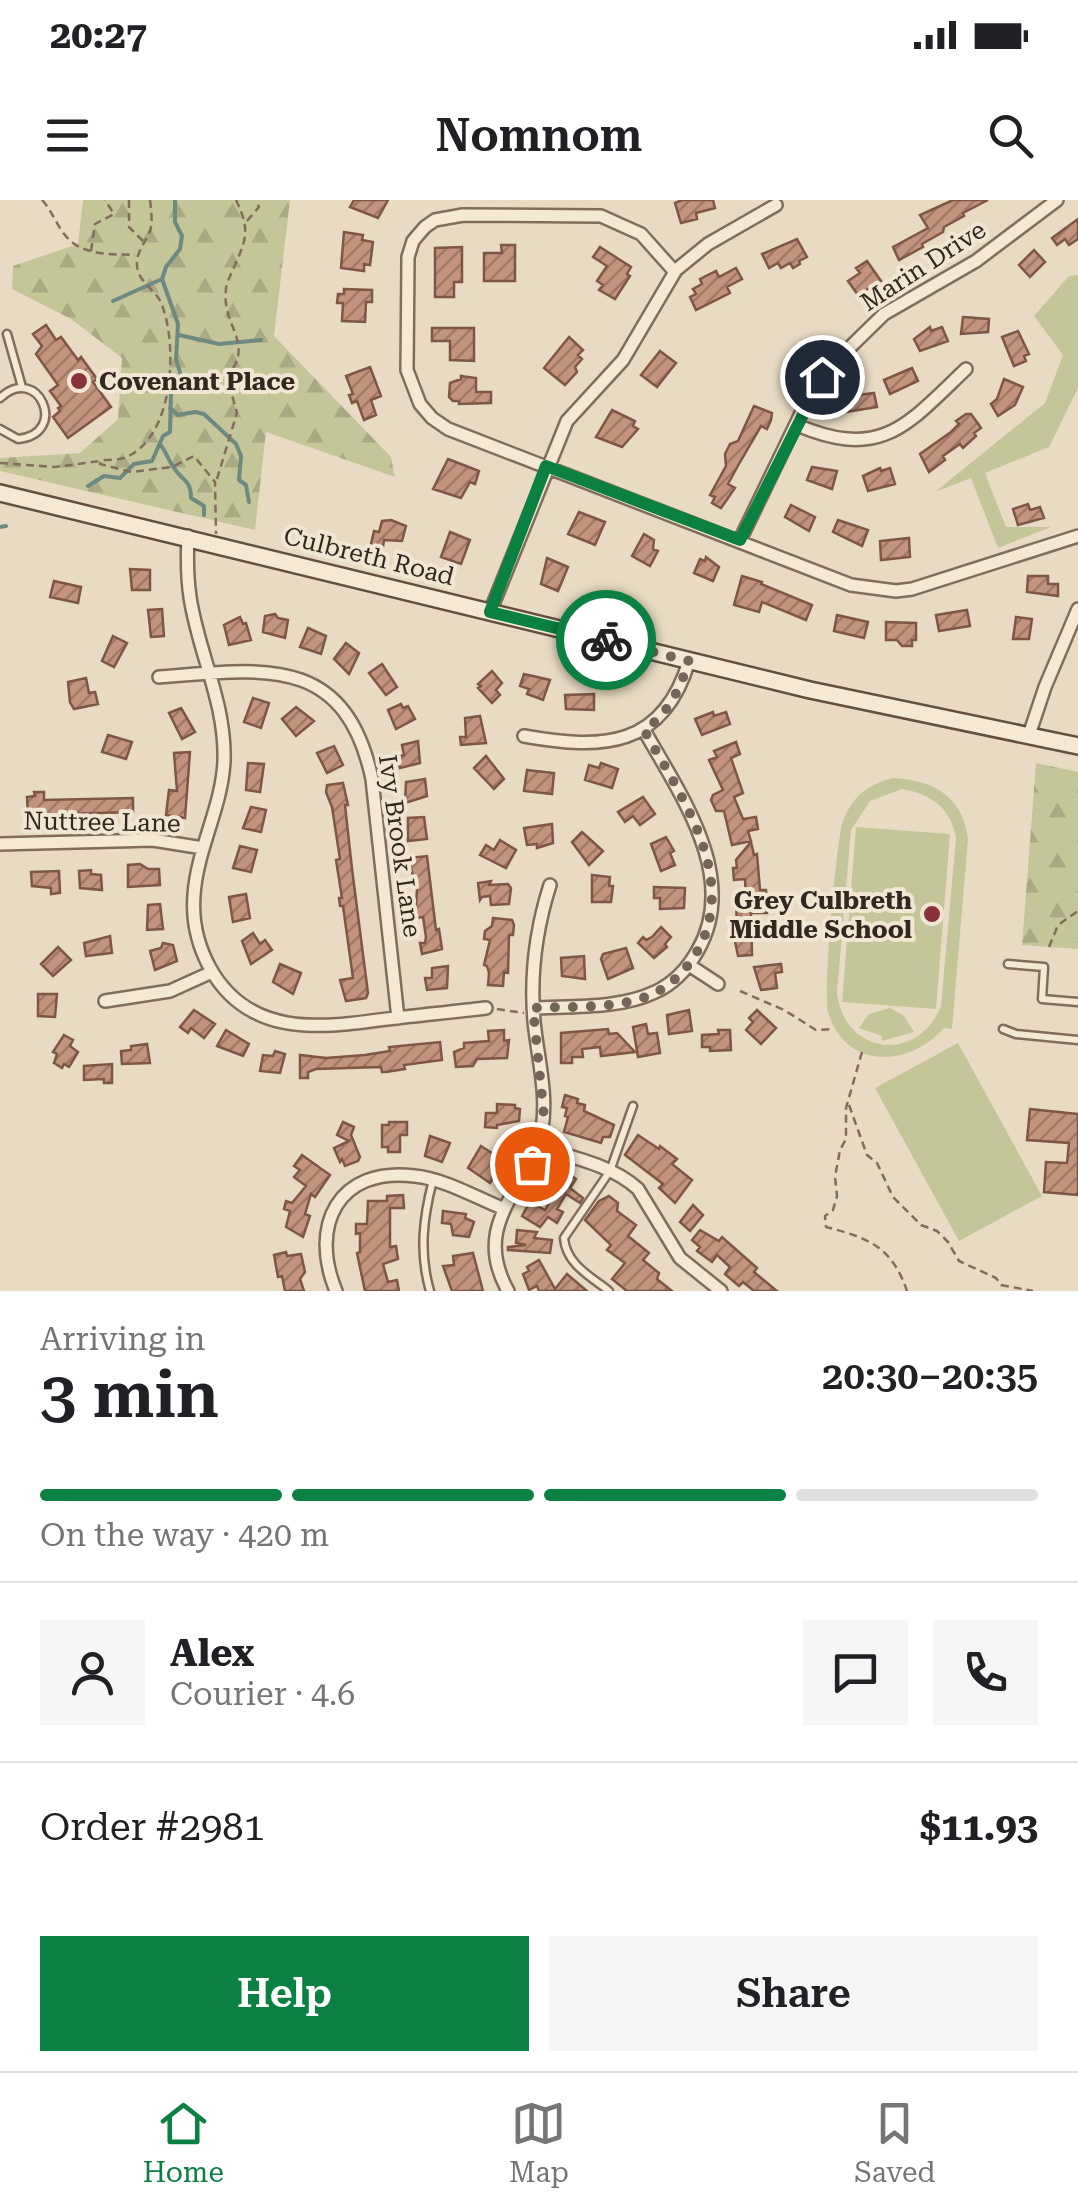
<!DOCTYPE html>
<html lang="en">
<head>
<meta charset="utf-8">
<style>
	:root { --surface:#fff; --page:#f6f6f6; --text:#202124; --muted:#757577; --line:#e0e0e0; --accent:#0b8043 }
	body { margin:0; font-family:"Roboto Serif",serif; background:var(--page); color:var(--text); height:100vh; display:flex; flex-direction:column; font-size:38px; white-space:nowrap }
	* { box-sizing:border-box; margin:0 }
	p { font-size:32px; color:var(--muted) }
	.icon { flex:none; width:55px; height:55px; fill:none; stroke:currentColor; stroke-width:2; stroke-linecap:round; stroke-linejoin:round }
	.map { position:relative; height:1091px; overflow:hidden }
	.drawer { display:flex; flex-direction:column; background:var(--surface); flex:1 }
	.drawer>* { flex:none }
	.pin { position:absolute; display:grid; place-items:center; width:85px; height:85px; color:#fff; margin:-42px; border:5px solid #fff; border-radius:50%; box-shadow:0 2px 10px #0007 }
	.courier { position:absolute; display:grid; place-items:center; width:100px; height:100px; margin:-50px; border:8px solid #0b8043; border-radius:50%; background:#fff; color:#222; box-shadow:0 2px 12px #0007 }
	.overview em { font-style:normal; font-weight:600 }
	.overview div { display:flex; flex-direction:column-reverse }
	.overview { display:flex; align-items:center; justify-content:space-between; height:170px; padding:0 40px }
	h1 { font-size:65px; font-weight:600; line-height:75px }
	.bar { display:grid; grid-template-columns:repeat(4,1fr); gap:15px 10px; align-content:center; height:120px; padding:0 40px }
	.bar i { height:12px; border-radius:8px; background:var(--line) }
	.bar .current { background:var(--accent) }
	.bar p { grid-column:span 4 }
	.line { display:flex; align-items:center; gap:25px; padding:0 40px; border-top:2px solid var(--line) }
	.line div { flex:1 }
	.round { display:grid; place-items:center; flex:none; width:105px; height:105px; border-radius:0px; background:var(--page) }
	.primary-button { display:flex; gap:20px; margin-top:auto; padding:20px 40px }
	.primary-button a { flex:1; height:115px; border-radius:0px; background:var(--accent); color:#fff; font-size:40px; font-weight:600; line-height:115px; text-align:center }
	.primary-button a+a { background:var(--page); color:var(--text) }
	.status { display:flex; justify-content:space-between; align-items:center; height:70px; padding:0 50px; background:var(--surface); direction:ltr }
	.status svg { height:28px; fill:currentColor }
	header { display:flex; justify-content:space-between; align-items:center; height:130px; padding:0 40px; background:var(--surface); font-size:45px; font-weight:600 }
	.tab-bar { display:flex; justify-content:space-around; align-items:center; height:140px; border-top:2px solid var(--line); background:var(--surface); font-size:28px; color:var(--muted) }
	.tab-bar a { display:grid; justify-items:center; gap:5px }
	.tab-bar .current { color:var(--accent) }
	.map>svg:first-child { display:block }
	.green { fill:#c4c699; fill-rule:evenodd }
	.forest { fill:url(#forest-firs) }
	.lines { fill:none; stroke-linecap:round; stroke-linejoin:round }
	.stream { stroke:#6d8980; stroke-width:4 }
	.building { fill:url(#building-hatch); stroke:#7e5644; stroke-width:2.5 }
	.lane-casing { stroke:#826d5c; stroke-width:11 }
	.street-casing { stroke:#826d5c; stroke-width:16 }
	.secondary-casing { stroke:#634e3f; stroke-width:20 }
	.path { stroke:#826d5c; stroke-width:2.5; stroke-dasharray:8 5; stroke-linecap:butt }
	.lane { stroke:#f5e9d6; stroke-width:6 }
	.street { stroke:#f5e9d6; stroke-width:11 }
	.secondary { stroke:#f5e9d6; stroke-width:15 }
	.done { stroke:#736658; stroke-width:10; stroke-dasharray:0 18 }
	.route { stroke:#0b8043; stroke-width:12 }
	.poi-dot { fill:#8a323a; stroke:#f1e6d2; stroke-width:4 }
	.labels { text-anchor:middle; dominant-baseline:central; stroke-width:8; stroke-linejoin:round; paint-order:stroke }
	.street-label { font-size:25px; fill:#33271e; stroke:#f1e6d2 }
	.poi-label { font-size:25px; font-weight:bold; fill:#33271e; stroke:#f1e6d2; text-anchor:start }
</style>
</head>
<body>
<div class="status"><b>20:27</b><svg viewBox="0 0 49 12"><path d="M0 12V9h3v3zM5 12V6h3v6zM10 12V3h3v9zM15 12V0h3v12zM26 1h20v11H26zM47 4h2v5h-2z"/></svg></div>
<header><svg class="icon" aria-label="menu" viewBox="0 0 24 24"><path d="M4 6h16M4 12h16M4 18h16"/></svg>Nomnom<svg class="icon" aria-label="search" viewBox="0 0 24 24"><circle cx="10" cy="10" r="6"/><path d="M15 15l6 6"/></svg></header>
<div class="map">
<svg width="1078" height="1091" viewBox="0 0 1078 1091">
	<defs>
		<pattern id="forest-firs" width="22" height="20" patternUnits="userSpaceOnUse" patternTransform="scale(2.5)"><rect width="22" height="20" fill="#c4c699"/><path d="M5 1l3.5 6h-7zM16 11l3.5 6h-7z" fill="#a9aa83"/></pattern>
		<pattern id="building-hatch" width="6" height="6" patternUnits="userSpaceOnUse" patternTransform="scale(2.5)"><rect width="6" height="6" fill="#c3947d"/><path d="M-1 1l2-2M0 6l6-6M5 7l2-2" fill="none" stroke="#9f7966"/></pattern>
	</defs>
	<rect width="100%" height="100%" fill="#e9dbc3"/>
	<path class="green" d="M1078,75V188L1049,247L985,273L1006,327H1051L998,348L971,278L935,292L1045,203L1063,155L1034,116L1069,76Z
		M893,578C933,580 963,596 968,639L952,829L944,828C909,868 845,870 828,812C823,793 836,642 843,621C852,597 868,584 893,578ZM902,589C931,594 951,608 956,638L941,806C918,864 844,855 837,793L851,630L870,601Z
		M856,627L950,634L936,809L842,802Z
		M890,808L904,816L914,832L882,841V836L859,828L869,814Z
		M958,843L1042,996L959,1041L875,888Z"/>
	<path class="forest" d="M83,0H290L274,136L391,257L395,277L266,232L255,330L0,271V258L80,253L118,219L122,158L71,119L12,89L13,66L78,44Z
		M1036,563L1078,572V749L1022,745Z"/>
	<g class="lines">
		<path class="stream" d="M113,101L162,79
			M179,135L219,144L261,140
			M170,208L178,215L195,212L204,214L236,244L241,256L239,280L246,285L249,302
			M160,244C167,253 168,260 174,268C182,281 191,279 191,298L204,306V315
			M88,286L104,276L120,278L134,264L152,261L163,236L170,232L171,193L181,176L176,159L178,124L162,79L166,67L180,49L182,36L175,22V0
			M0,327L6,326"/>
	</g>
	<path class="building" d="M354,0H388L378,18L350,7Z
		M682,0H713L715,8L696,13L697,19L681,23L675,3Z
		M953,0H988L963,13L964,16L944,27L943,32L922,44L923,47L899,60L893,47L928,28L920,15Z
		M1078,19V39L1069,45L1065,39L1057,45L1052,38Z
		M344,32L363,35L362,40L373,42L370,65L364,64V71L341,68Z
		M797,39L807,57L799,61L800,64L793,68L790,63L781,68L778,63L769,68L762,54Z
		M501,45H515V81H484V53H502Z
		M462,47V82H454V97H435V48Z
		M600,47L631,67L627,74L630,76L615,99L599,90L603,85L597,81L607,66L593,57Z
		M1034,50L1045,62L1030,77L1019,65Z
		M867,61L881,81L858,95L848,81L860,73L856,68Z
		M736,68L742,79L727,87L730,93L696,110L690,97L696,94L693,89L702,84L700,79L716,71L719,77Z
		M344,89L372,90V102H366L365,122L342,121L343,103H337L338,94H344Z
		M963,117L989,119L988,132L961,134Z
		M46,125L56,140L61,137L78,160L81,157L97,179L93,182L111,207L68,238L53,217L60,211L58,208L61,206L50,191L58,185L36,154L42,146L33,134Z
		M930,127L931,131L942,127L948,141L920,151L914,139Z
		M432,128H474V161L450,160V141H432Z
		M1018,131L1029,154L1024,156L1026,161L1014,166L1002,137Z
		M569,137L583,150L578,155L582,159L575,167L577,172L565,185L544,168Z
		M660,151L676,163L657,187L641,175Z
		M370,167L381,196L371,200L376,215L364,220L357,201L352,203L349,195L353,194L346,176Z
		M912,168L918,181L890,194L884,180Z
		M461,176L476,178V192H491V203L459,204V201H453L449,197L450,183L461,179Z
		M1004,179L1023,187L1015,205L998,216L991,204L997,199Z
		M874,193L877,207L846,212L844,197Z
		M754,206L772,213L771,220L767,229L761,226L740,262L728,284L735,288L721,308L712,303L715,297L710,295L726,266L725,254L730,244L738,241Z
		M612,210L635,221L633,226L638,229L622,247L596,237Z
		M966,214H971L979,225L981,228L974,233L976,236L963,248L960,244L943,256L945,260L929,272L920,254L951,232L959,224L956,221Z
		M448,259L479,271L475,284L470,282L461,298L433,289Z
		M812,267L837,271L832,289L807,280Z
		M880,268L881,271L890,268L895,284L868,291L863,276Z
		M1028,304L1030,310L1040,307L1044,318L1018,325L1013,309Z
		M791,305L815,317L809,331L785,317Z
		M579,312L605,322L595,345L568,334Z
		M391,320L406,326L402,341L384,340L383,347L371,344L374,331L379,332L382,321Z
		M838,320L868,330L862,346L833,332Z
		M450,332L470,340L461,364L441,357Z
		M644,334L654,340L653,349L658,351L650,366L632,356Z
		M909,338L910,357L881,360L880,341Z
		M706,357L719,367L713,381L694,373L700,359L705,361Z
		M547,358L568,367L558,391L541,384Z
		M130,369L150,370V390H132Z
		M742,376L762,382L761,384L812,405L806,420L762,402L759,412L734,405Z
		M1028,376H1048V384H1058V396L1027,392Z
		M54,381L81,387L78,403L50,397Z
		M162,409L164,436L151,437L148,410Z
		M967,410L970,426L939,431L936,415Z
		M275,414L278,418L288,420L285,438L263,432L265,416Z
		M837,415L868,422L864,438L834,431Z
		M240,417L243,424L246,423L251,440L229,445L224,425Z
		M1016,417L1032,419L1029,439H1013Z
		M886,422L916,423V440H912V446H902L897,440H886Z
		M308,428L326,436L321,454L300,447Z
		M113,436L127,443L114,467L102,461Z
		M346,443L359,453L349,474L334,459Z
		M382,464L397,487L386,495L369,473Z
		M492,471L502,483L496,490L500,495L492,503L478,488L481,486L478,484Z
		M524,474L550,480L543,500L527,494L529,489L520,486Z
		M86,478L89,493L95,492L98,504L74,509L70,502L68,482Z
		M594,494V510L566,509L565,495Z
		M253,498L269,503L261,528L244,522Z
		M401,504L403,508L408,506L415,519L396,529L388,510Z
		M296,507L314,521L296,536L282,519Z
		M181,508L195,532L182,539L169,513Z
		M713,512L714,516L726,512L730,524L702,535L695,519Z
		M480,516L486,543L461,545L460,537H466L465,518Z
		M108,535L132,542L126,559L102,552Z
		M418,541L420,563L400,568L397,557L404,555L402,545Z
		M736,542L740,554L731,558L743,593L734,597L743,619L756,617L758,629L748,631L751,641L732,645L724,611H716L711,600L713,595L723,590L709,560L717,557L714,551Z
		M334,546L343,565L327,573L317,553Z
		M190,552L185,618L166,615L169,590L177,591L174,553Z
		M486,556L504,579L494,589L474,568Z
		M248,563L264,564L260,592L246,590Z
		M601,563L618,569L612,588L585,580L589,565L599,568Z
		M527,570L554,573L552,594L524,591Z
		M425,579L427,596L405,603L406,582Z
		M343,583L348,605H345L352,669L368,793L366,798L346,801L340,780L353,778L343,706H340L339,698H342L336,660L340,659L332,607L326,592L327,585Z
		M34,592H44V600L133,598V612L28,615L27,597L35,596Z
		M643,597L655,614L640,625L633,616L625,622L618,612Z
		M251,607L266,610L261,632L243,628Z
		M424,617L427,639L408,641V618Z
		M552,624L553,643L537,648V644L527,645L524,628Z
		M582,632L603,651L589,665L572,642Z
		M666,637L674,651L670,653L675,665L661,671L651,644Z
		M500,640L516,650L506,668L480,655L486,645L494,650Z
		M751,642L754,655L757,654L760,690H766L767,713H751L752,755L738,756L732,727H737L736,701L746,700L745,679L734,680L733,668H737L736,660Z
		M240,646L257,650L251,672L233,668Z
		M427,656L436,730L439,729L442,749L422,754L420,743H425L426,737L423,717L415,718L417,690L408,658Z
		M140,664L148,669H159L160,685L128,687V665Z
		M91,670V674L101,675L102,690L80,688L79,671Z
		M59,671L60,693L51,694V688L32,686L31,672Z
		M592,675L610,677L609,686H613L611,702H592Z
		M491,681L489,685L508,684L511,688L509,704L491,705L490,696L482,697L480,700L478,683Z
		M654,687L685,688L684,708L660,709V698H654Z
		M246,694L250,718L233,722L229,697Z
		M160,704L163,729L147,730L148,705Z
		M493,718L512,720L514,725L513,735H509L508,773L504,772L503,786L488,785L489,773L487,766L484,765L490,740L484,739L485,731L492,726Z
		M661,727L671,737L665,744L667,747L654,758L638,743L643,737L646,740L652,737Z
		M253,733L260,744L265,740L272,750L251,764L242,741Z
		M110,736L112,753L86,756L84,743Z
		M163,743L173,745L177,761L155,770L150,751L161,748Z
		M58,747L71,760L53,776L41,764Z
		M626,748L633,768L608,779L601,759L603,754Z
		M584,756L585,779L562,776L561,758Z
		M280,764L301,773L293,794L273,782Z
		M781,764L782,772L775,773L777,788L761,790L754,767Z
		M448,766L447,788L427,790L425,778H432V768Z
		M38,794H57L55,817L38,816Z
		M194,810L215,824L204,838L191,828L188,833L180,827Z
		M689,810L692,831L669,834L667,815Z
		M757,810L776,828L761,844L746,830L753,822L749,818Z
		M646,824L648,834L657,833L660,853L638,857L633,827Z
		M608,829L609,834L617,833L635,852L601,856L600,847L582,849L583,857H572V863H561V833Z
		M226,830L249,844L243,856L217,846Z
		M504,830V841L509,840L507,858L477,859L473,866L456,867L454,852L464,848V843L489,841L488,831Z
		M718,830H730L731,850L710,851V847H702V835L719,834Z
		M64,835L73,840L70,846L78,852L69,867L64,864L62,868L54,863L57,854L53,852Z
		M440,842L442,860L404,865L405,869L386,872H382L381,867L316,869L308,872V878H300V855L326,858L365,855L390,851L389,847Z
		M147,844L150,863L122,864L121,851L131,850V846Z
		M275,851L285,854L280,873L260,871L263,855L273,856Z
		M112,864V883H104V879L84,880V866Z
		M565,895L578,899L577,903L585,905L584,911L614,925L610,937H603L601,943L564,932L568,917L565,916L567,908L562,907Z
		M497,904L515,905V908L520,909L519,921L497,925V928L485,927L486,913H497Z
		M1030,909L1078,914V995L1044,992L1046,962L1067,963L1069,943L1027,940Z
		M343,922L354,927L351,935L360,957L358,961L345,966L342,959L340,962L334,948L349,941L337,935Z
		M389,922H407V935H400V952H388V947H382V925H389Z
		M638,935L659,949L660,946L677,959L672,964L692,980L675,1003L659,988L663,984L625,955Z
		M430,936L450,943L442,962L425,956Z
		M481,946L498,957L495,961L499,964V970L490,983L468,968Z
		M302,955L330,975L315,997L311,994L305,1014L310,1016L303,1037L286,1027L290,1011L284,1009L286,1001L292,1003L306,986L294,977L300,970L294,966Z
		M561,969L576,979L570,988L583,998L580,1003L566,994L557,1009L563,1012L557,1023L548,1017L540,1027L522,1016L530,1002L545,1010L553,996L548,993L550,988L543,984L551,971L557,975Z
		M403,995L404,1008H390V1047L396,1046L398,1059L383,1064L388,1082L397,1080L399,1091H365L357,1053L360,1052V1033L356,1034V1024H367L368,1001H387V996Z
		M609,996L618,1003L617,1011L636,1025L628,1036L649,1053L643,1060L659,1073L657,1079L672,1091H627L612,1079L625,1063L607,1050L611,1045L585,1020L599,1001Z
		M693,1005L703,1015L690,1031L680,1022Z
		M443,1011L466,1014L465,1018L474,1022L469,1037L453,1035L451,1024L442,1023Z
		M517,1030L537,1032L534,1038L552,1040L550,1053L508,1050V1047L526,1045L516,1043Z
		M700,1030L719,1041L722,1037L757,1068L754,1072L777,1091H754L743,1082L739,1086L725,1074L730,1067L717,1055L712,1062L697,1051L700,1047L692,1040Z
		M286,1052L287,1056L301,1054L305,1072L300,1079L304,1091H285L282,1076L278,1077L274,1055Z
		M473,1053L483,1091H452L443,1066L454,1065L453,1056Z
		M539,1060L555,1089L567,1074L587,1091H539L537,1086L529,1090L523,1074L529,1071L527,1067Z"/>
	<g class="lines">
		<defs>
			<path id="lane" d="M7,134L22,187
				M0,198C38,162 70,234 18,239L0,229
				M1008,764L1044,767L1042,799L1078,802
				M1003,829L1016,834L1078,840
				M430,1091C419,1053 423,1018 433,980
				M609,1091C590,1076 566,1064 564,1038L610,971L633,906"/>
			<path id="street" d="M675,72L641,34L601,16L463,15L435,20L425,27L413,41L408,57L407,170L420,204L432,218L448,229L851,385L896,391L912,389L1078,336
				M797,225C882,261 907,225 966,169
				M188,336C187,356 187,377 190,397C198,452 226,503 224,561C222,607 197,649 194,695C192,720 198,746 210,768C249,838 321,828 387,819C420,815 453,812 486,808
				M740,340L809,197L838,159L884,114L976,61L1057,0
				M490,412L567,221L623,160L676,70L708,44L776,5
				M159,477C262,469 345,453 372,579L398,818
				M1029,535L1045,487L1078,409
				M524,536C603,550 663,548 689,461
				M0,644L153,640L203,648
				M689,765L718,784
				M105,801L170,791L212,772
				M533,808C571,806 620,809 655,792C673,784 688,768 698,750C740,676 679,593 644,530
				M538,947C571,957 612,965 638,989L680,1058L721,1091
				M336,1091C309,1026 338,966 415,976C444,979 475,997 502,1008
				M508,1091C469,1021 530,989 542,928C548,894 537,854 534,821C530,774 536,729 550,685"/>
			<path id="secondary" d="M0,293L810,490L1078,546"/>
		</defs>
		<use href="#lane" class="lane-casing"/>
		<use href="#street" class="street-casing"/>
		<use href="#secondary" class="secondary-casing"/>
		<path class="path" d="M42,0C52,11 56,24 65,35C81,56 111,54 135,55
			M129,0V27L143,41
			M150,0C151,9 153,22 150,31C144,46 132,56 139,74C144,85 158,93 162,105C178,147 174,239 124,258C118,260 108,260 101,260L100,264L131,272L172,267L194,256L215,282L216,334
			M247,21L259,7L256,0
			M91,51L95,24L114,14L105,0
			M0,263L55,267L100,261
			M217,279L237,213L227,177C256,142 221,127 226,89C226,84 229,79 231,74C245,42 252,33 236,0
			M1049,747L1058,725L1078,711
			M740,791L784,810L816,830L834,829
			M497,809L524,813
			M862,852L846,908V939L840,950L835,977L837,996L833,1010L825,1016L826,1027C869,1038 892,1047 907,1091
			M849,905L867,955L877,963L893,997L921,1025L937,1031L948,1042L959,1061L996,1078L1001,1085L1033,1091"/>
		<use href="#lane" class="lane"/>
		<use href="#street" class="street"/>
		<use href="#secondary" class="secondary"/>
	</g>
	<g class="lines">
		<path class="done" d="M532,964L544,917L533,808C571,806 620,810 655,793C673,784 688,768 698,750C739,676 679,593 644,530C669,514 680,488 689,461L606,440"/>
		<path class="route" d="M606,440L490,412L546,266L740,340L822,177"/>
	</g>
	<g class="poi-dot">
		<circle cx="79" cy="181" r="10"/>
		<circle cx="932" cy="714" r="10"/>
	</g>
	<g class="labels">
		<g class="street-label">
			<text transform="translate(923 66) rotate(-33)">Marin Drive</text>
			<text transform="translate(369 356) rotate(14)">Culbreth Road</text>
			<text transform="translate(102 622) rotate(1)">Nuttree Lane</text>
			<text transform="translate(400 646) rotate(82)">Ivy Brook Lane</text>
		</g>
		<g class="poi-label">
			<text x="99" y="181">Covenant Place</text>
			<text x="912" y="700" text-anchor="end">Grey Culbreth<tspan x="912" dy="29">Middle School</tspan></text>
		</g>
	</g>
</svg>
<div class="pin" style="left:532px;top:964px;background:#ea580c"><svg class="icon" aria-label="bag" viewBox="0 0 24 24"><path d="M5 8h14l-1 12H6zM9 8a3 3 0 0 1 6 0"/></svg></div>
<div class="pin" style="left:822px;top:177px;background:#1f2937"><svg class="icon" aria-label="home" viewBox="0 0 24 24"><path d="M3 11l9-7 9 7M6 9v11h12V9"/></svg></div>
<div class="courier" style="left:606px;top:440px"><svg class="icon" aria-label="bike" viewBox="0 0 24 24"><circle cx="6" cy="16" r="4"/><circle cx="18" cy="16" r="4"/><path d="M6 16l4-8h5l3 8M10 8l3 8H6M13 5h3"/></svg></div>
</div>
<section class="drawer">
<div class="overview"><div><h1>3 min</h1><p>Arriving in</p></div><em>20:30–20:35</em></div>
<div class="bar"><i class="current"></i><i class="current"></i><i class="current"></i><i></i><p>On the way · 420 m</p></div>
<div class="line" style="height:180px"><a class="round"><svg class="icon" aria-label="person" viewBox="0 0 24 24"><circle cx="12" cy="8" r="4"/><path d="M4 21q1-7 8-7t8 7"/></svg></a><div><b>Alex</b><p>Courier · 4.6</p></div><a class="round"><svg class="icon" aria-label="chat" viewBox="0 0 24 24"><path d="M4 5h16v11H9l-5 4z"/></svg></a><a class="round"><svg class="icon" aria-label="phone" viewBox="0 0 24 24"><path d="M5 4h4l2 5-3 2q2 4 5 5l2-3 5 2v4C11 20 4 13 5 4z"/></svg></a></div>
<div class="line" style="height:130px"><div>Order #2981</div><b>$11.93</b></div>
<div class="primary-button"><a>Help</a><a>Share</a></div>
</section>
<nav class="tab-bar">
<a class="current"><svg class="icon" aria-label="home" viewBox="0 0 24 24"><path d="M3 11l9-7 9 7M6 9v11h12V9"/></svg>Home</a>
<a><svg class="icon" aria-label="map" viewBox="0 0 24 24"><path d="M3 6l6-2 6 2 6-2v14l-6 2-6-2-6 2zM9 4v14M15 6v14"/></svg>Map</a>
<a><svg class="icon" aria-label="saved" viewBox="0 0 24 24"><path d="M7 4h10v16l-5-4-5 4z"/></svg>Saved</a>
</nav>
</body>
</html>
